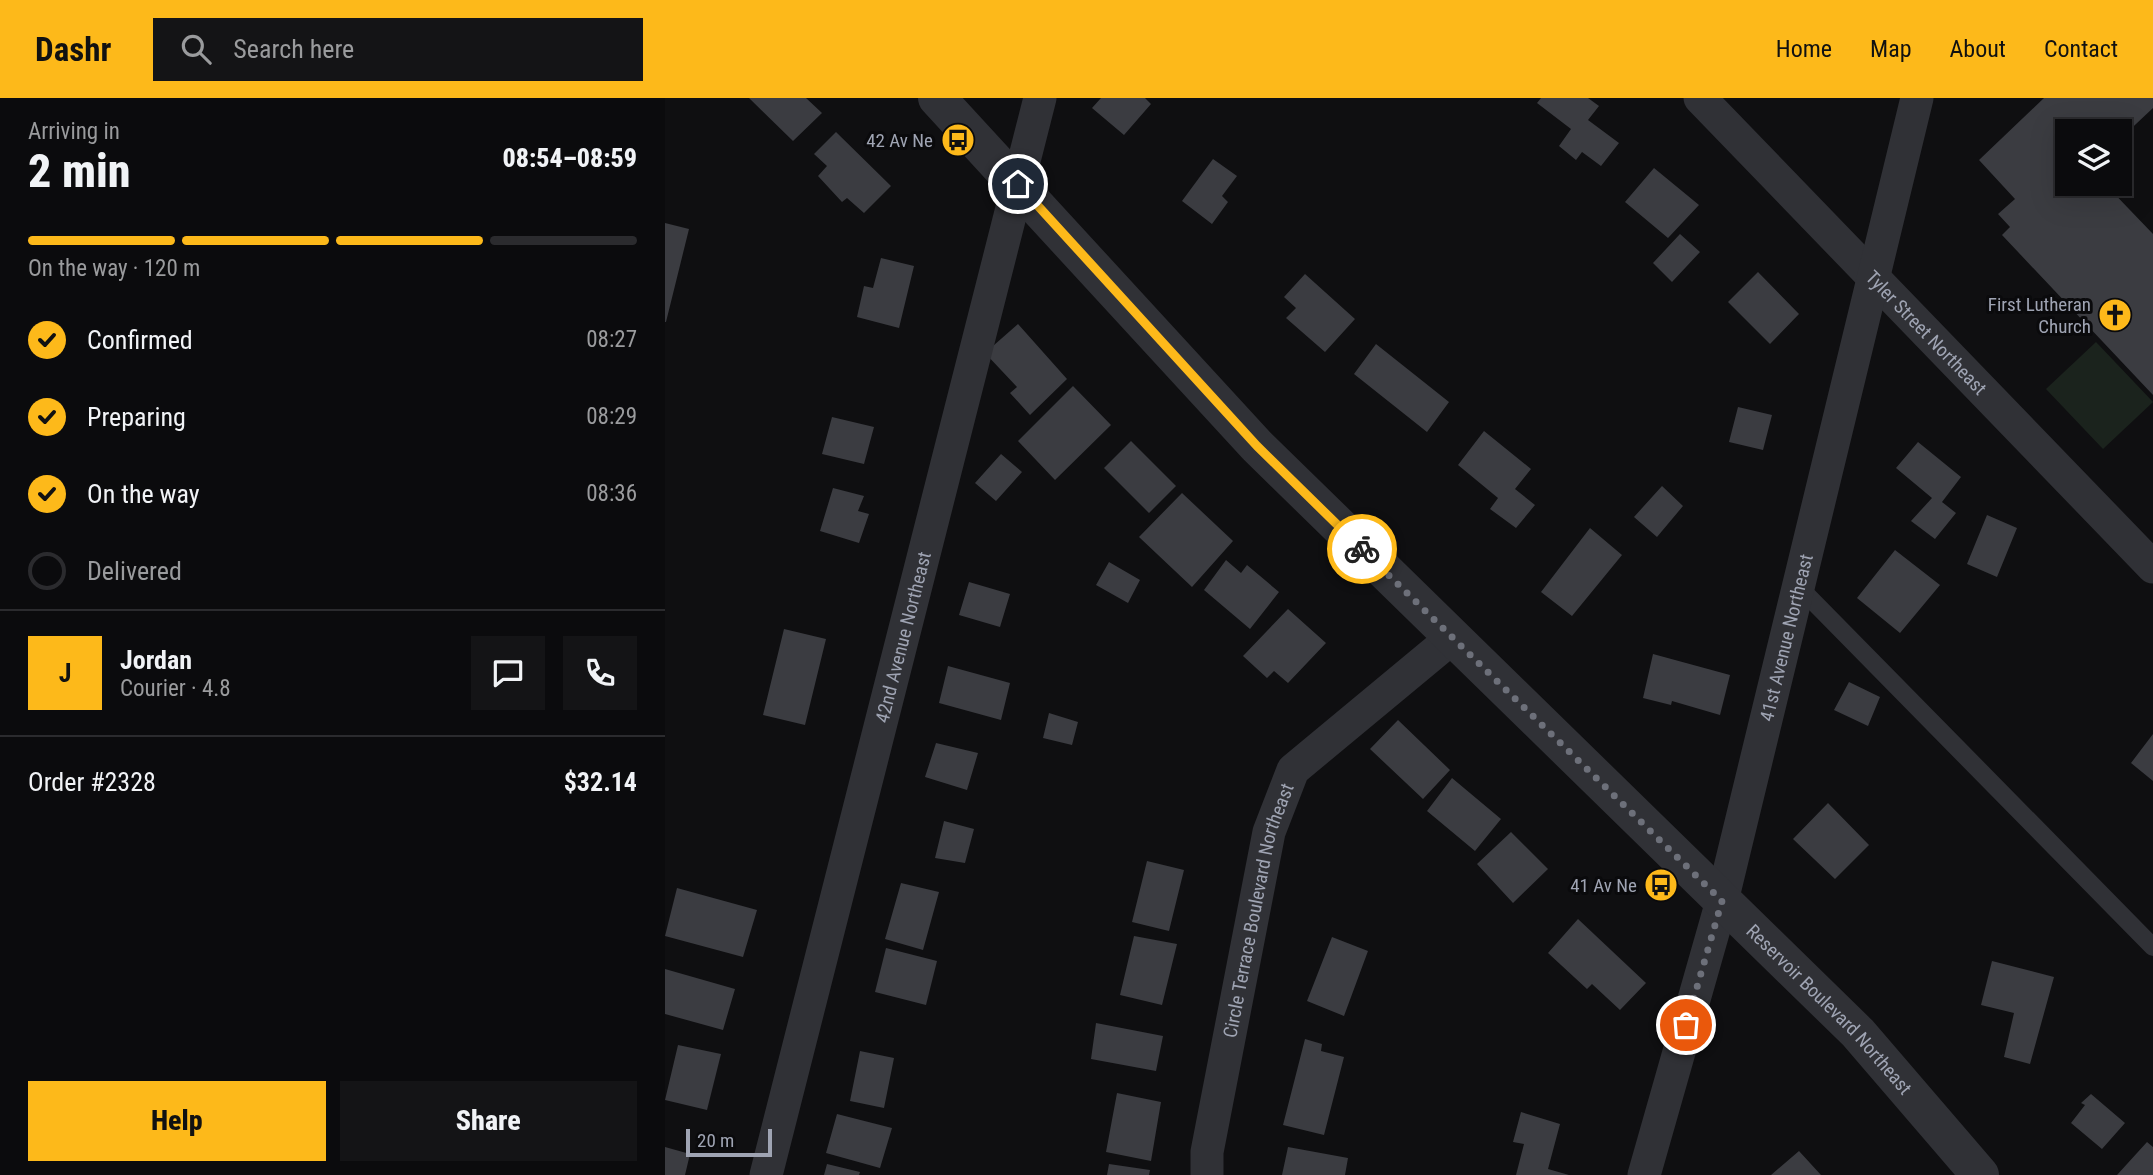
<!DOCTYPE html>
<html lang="en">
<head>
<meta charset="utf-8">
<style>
	:root { --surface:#0b0b0d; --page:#141416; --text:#f1f3f6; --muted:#9a9b9d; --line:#2b2b2e; --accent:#fdb91a }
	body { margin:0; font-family:"Roboto Condensed",sans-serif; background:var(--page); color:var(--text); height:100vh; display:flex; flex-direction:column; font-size:26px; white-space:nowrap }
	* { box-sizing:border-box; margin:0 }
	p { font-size:23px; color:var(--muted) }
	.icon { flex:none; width:38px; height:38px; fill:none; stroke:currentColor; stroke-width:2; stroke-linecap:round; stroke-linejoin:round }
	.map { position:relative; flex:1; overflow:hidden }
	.sheet { display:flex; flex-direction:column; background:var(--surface); width:665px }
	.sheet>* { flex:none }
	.fabs { position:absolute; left:1390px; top:21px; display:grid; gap:14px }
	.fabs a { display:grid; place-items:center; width:77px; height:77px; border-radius:0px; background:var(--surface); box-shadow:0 7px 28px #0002,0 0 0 2px var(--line); font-size:35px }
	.scale { position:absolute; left:21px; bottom:18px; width:86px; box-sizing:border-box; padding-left:7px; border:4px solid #9fa4b3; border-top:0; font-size:19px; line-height:24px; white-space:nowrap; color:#9fa4b3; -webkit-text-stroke:5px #0a0a0c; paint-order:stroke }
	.pin { position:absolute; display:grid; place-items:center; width:60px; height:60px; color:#fff; margin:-30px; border:4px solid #fff; border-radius:50%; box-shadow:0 2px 7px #0007 }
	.courier { position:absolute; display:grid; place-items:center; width:70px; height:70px; margin:-35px; border:5px solid #fdb91a; border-radius:50%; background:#fff; color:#222; box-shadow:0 2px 9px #0007 }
	.overview em { font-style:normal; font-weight:800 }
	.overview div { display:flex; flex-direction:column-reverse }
	.overview { display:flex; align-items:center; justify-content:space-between; height:119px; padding:0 28px }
	h1 { font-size:46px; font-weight:800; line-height:52px }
	.bar { display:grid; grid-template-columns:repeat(4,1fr); gap:10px 7px; align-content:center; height:84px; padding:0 28px }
	.bar i { height:9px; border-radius:5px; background:var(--line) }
	.bar .on { background:var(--accent) }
	.bar p { grid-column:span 4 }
	.line { display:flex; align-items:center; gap:18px; padding:0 28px; border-top:2px solid var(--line) }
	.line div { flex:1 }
	.round { display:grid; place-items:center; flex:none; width:74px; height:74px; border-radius:0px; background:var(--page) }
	ol { padding:0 28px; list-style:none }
	li { display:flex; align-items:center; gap:21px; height:77px }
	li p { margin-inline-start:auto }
	li .icon { padding:7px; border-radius:50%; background:var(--accent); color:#111; stroke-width:4 }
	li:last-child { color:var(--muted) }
	li i { width:38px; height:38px; border:4px solid var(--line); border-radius:50% }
	.action { display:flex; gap:14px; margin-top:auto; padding:14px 28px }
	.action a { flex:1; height:80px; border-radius:0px; background:var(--accent); color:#111; font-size:28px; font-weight:800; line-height:80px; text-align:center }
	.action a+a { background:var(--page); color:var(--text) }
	header { display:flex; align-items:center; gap:42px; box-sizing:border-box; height:98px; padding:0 35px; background:var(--accent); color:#111 }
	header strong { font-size:33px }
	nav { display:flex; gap:38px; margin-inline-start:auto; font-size:24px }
	.search { width:490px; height:63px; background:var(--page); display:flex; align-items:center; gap:18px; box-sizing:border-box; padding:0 24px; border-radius:0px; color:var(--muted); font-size:26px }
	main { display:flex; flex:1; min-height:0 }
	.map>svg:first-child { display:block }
	.green { fill:#1b231d }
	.building { fill:#3b3c41 }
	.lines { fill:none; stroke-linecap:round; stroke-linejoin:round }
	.service { stroke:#303136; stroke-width:18 }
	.minor { stroke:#303136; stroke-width:33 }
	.tertiary { stroke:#303136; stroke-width:38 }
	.done { stroke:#6d707a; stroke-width:7; stroke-dasharray:0 12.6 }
	.route { stroke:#fdb91a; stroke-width:9 }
	.labels { text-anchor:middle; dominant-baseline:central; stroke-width:6; stroke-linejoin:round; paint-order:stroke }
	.poi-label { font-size:19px; fill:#9fa4b3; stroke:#0a0a0c; text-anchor:end }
	.street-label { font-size:19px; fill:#9fa4b3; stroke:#0a0a0c }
</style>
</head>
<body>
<header>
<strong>Dashr</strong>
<div class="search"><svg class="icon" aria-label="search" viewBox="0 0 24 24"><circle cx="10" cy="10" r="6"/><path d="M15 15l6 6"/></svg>Search here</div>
<nav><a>Home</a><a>Map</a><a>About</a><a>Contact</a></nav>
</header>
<main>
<section class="sheet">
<div class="overview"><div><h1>2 min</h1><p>Arriving in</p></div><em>08:54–08:59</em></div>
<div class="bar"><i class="on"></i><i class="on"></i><i class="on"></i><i></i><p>On the way · 120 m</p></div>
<ol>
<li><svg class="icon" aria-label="check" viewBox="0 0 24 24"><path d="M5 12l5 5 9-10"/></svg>Confirmed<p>08:27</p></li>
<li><svg class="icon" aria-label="check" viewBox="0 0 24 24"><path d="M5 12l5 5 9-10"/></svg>Preparing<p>08:29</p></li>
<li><svg class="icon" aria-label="check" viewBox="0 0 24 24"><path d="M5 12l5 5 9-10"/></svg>On the way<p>08:36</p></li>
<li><i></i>Delivered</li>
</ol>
<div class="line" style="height:126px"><b class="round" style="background:var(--accent);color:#111">J</b><div><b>Jordan</b><p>Courier · 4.8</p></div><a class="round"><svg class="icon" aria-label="chat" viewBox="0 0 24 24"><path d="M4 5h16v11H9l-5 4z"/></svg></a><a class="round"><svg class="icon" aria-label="phone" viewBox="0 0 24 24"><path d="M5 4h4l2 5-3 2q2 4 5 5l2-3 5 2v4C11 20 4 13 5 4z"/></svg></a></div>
<div class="line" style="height:91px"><div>Order #2328</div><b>$32.14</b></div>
<div class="action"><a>Help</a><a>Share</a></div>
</section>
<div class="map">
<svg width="1488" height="1077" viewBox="0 0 1488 1077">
	<rect width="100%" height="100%" fill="#0f0f11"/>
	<path class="green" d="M1431,244L1488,304L1438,351L1381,291Z"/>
	<path class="building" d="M84,0H141L157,15L128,43Z
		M436,0H480L486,6L459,37L427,10Z
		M876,0H923L934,8L923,22L954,45L936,68L917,54L911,62L894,48L906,31L872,5Z
		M1379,0H1488V10L1454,42V33H1402V86H1440L1488,136V297L1337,137L1345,129L1333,116L1350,101L1314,62Z
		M171,34L226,88L199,115L182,100L177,104L153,78L162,68L149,56Z
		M548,61L572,78L557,98L563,104L547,126L517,103Z
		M989,70L1034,107L1003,140L960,104Z
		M0,125L24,131L1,224H0Z
		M1015,136L1035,154L1007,184L988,165Z
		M216,160L249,168L234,230L192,219L199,188L208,190Z
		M1093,174L1134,216L1105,246L1063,204Z
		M640,176L690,221L660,254L621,220L631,210L619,199Z
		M353,226L402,281L365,317L345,295L352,289L320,255Z
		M711,246L784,304L762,334L689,276Z
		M408,288L446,327L390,382L353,343Z
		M1073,309L1107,317L1098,352L1064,344Z
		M167,319L209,329L199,366L157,356Z
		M819,333L866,371L850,391L870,407L851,430L825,411L833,400L793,367Z
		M466,343L511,388L484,415L439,370Z
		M1253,344L1296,379L1277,404L1291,415L1270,441L1246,423L1267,400L1231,370Z
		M336,356L357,374L331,403L310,385Z
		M997,388L1018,408L992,439L969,419Z
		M168,390L199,398L193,413L204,416L194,445L155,433Z
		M517,395L568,443L527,489L474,439Z
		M1322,417L1352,430L1332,479L1302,466Z
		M925,430L957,457L907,518L876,494Z
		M1230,452L1275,487L1235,535L1192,500Z
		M561,462L576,475L582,467L614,494L585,531L539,492Z
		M444,464L475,482L463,505L431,487Z
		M304,484L345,496L335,529L294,517Z
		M623,511L661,545L623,585L609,573L602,580L578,558Z
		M119,531L161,541L140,627L98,617Z
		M988,556L1065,577L1055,617L1007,603L1006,607L978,600Z
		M283,568L345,585L336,622L274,605Z
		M1184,584L1215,599L1203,628L1169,612Z
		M384,615L413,624L407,647L378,640Z
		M733,622L785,672L758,701L705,651Z
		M1488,636V683L1466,665Z
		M271,645L313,655L302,692L260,679Z
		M787,680L836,721L810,753L762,713Z
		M1163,705L1204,747L1170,781L1128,741Z
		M279,723L309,731L300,765L270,760Z
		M846,734L883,771L848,805L812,766Z
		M482,763L519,772L504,833L467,824Z
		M236,785L274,794L258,852L220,841Z
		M12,790L92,812L78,859L0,838Z
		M913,821L981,885L955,912L927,886L922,891L883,855Z
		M469,838L512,846L497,907L455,897Z
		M667,839L703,853L679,918L642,903Z
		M221,850L272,863L261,907L210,894Z
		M1327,863L1389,879L1365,966L1339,959L1349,915L1316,907Z
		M0,871L70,891L58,932L0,916Z
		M431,925L498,938L491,973L426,961Z
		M640,941L657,946L656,953L679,959L659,1037L618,1027Z
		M13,947L56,956L42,1012L0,1002Z
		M195,953L229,960L219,1010L185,1003Z
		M452,995L496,1004L486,1063L441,1054Z
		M1426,996L1460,1025L1437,1051L1406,1025L1420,1007L1416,1005Z
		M856,1014L895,1026L883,1071L904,1077H851L859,1046L848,1044Z
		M172,1016L227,1030L215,1070L161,1055Z
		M1482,1044L1488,1049V1077H1452Z
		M0,1049L25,1056L20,1077H0Z
		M623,1049L683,1060L680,1077H617Z
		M1134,1053L1156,1077H1106Z
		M162,1066L195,1074L194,1077H159Z
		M444,1066L485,1072L484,1077H442Z"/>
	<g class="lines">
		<path class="service" d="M1133,488L1488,849"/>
		<g class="minor">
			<path id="s1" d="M1035,0L1488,469"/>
			<path id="s2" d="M101,1077L375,0"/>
			<path id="s3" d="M542,1077V1054L604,734L628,672L787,540"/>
			<path id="s4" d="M979,1077L1057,803L1252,0"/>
		</g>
		<path class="tertiary" id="s5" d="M272,0L592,348L1193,935L1315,1077"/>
	</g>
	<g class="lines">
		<path class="done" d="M697,451L1057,803L1021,927"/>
		<path class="route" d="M353,86L592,348L697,451"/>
	</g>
	<defs>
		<symbol id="bus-disc" viewBox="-11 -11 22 22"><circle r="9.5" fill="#fdb91a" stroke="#0a0a0c"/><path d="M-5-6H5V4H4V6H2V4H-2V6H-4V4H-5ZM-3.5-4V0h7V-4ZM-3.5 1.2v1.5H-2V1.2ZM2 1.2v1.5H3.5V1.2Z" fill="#111"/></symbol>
		<symbol id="church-disc" viewBox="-11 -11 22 22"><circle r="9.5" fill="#fdb91a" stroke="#0a0a0c"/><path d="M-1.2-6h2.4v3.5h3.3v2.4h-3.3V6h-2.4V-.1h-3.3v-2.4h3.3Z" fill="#111"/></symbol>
	</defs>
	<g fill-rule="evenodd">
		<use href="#bus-disc" x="274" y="23" width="38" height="38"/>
		<use href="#church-disc" x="1431" y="198" width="38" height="38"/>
		<use href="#bus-disc" x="977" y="768" width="38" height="38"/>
	</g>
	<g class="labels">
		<g class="poi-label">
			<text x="268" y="42">42 Av Ne</text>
			<text x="1426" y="206">First Lutheran<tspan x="1426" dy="22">Church</tspan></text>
			<text x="972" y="787">41 Av Ne</text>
		</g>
		<g class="street-label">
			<text stroke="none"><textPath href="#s1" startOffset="326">Tyler Street Northeast</textPath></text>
			<text stroke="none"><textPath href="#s2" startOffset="555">42nd Avenue Northeast</textPath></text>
			<text stroke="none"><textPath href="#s4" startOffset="556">41st Avenue Northeast</textPath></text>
			<text stroke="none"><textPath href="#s3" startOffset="270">Circle Terrace Boulevard Northeast</textPath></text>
			<text stroke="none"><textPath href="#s5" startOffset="1276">Reservoir Boulevard Northeast</textPath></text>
		</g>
	</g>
</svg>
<div class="fabs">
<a><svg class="icon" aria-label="layers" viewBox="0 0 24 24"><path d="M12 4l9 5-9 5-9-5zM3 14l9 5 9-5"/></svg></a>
</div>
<div class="scale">20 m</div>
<div class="pin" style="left:1021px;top:927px;background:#ea580c"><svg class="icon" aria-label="bag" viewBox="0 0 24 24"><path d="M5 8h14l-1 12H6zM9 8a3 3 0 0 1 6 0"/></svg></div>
<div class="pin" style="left:353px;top:86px;background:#1f2937"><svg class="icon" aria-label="home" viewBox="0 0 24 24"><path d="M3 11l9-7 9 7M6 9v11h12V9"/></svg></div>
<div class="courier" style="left:697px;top:451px"><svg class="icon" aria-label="bike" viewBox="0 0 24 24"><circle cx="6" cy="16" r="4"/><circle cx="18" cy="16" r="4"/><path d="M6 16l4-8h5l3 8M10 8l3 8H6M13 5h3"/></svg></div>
</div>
</main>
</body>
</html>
